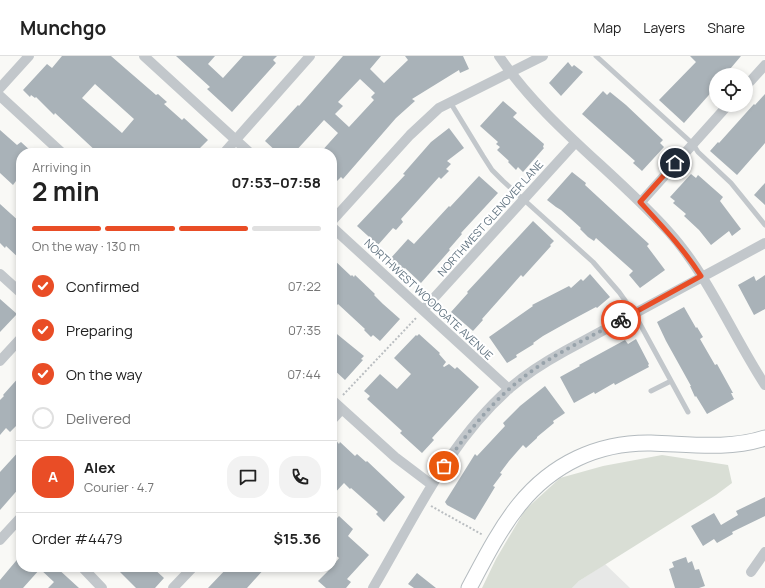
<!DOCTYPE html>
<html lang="en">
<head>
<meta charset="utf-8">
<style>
	:root { --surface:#fff; --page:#f2f2f2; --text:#222; --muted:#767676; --line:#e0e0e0; --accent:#e94d26 }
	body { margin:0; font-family:Manrope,sans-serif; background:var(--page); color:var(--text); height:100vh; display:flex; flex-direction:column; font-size:15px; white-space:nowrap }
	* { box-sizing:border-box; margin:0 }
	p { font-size:13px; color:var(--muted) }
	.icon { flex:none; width:22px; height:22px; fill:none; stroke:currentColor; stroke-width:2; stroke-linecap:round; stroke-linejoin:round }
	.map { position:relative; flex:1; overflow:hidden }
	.drawer { position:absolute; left:16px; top:92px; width:321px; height:424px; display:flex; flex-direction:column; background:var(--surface); border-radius:16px; box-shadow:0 2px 6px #0003 }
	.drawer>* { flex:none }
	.tools { position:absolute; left:709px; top:12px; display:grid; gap:8px }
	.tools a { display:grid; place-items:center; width:44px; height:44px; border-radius:50%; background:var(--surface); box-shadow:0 2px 6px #0003; font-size:20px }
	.pin { position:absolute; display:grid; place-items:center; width:34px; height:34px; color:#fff; margin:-17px; border:2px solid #fff; border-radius:50%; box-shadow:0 1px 4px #0007 }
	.courier { position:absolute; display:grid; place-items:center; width:40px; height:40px; margin:-20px; border:3px solid #e94d26; border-radius:50%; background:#fff; color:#222; box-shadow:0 1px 5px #0007 }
	.headline em { font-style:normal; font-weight:700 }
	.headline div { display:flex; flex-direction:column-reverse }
	.headline { display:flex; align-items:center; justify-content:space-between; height:68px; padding:0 16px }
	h1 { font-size:26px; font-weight:700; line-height:30px }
	.bar { display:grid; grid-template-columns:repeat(4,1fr); gap:6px 4px; align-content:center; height:48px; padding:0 16px }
	.bar i { height:5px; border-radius:3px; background:var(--line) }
	.bar .on { background:var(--accent) }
	.bar p { grid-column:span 4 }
	.line { display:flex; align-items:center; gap:10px; padding:0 16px; border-top:1px solid var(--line) }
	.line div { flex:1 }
	.round { display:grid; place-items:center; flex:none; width:42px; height:42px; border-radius:16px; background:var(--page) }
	ol { padding:0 16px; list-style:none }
	li { display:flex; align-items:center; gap:12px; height:44px }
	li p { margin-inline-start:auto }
	li .icon { padding:4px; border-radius:50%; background:var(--accent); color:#fff; stroke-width:4 }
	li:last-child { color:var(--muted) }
	li i { width:22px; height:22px; border:2px solid var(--line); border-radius:50% }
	header { display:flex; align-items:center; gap:24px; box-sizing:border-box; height:56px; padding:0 20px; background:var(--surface); border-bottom:1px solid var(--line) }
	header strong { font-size:19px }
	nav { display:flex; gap:22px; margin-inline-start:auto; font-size:14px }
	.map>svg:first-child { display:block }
	.built { fill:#e7e8e7 }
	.green { fill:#d9ded5 }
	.building { fill:#a9b2b8; fill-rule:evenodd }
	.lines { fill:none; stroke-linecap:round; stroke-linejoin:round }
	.secondary-casing { stroke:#b4bbbf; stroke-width:17 }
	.path { stroke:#babec1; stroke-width:2; stroke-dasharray:2 2; stroke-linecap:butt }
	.lane { stroke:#c2c7cb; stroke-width:5 }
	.street { stroke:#c2c7cb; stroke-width:10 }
	.secondary { stroke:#fff; stroke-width:15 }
	.done { stroke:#98a3ab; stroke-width:4; stroke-dasharray:0 7.2 }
	.route { stroke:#e94d26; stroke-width:5 }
	.labels { text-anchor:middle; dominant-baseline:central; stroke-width:4; stroke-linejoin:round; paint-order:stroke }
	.street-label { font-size:11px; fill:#637582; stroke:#fff }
</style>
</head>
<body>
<header>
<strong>Munchgo</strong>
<nav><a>Map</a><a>Layers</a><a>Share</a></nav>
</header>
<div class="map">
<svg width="765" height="532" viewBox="0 0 765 532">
	<rect width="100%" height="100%" fill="#f9f9f6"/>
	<path class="built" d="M605,508L630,532H572L579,525Z"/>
	<path class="green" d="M662,399L728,409L732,427L716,439L579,525L572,532H482L496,503L525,454L560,422L603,410Z"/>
	<path class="building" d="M62,0H111L156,39L158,38L167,46L164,48L182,64L184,62L208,84L195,97H98L55,57L54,59L36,41L35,42L31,39L30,41L23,34L47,8L52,12ZM95,28L134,63L122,77L82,42Z
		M176,0H215L208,8L223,22L243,0H277L273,4L276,7L232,56L207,33L210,31Z
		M343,0H381L370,13L384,27L408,4L405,0H463L469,13L460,17L459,14L412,43L415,45L396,62L343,123L341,121L332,130V97H320L338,77L324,64L294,97H278L265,85L298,49L299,50ZM360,23L375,37L371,41L374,44L349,71L335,58L343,50L338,46Z
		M690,0H741L725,19H716V31L684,67L659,44L696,6Z
		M568,6L572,11L574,9L583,16L561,40L549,27Z
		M603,35L607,39L610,36L626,49L663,84L660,87L664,91L642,115L633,107L635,105L582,58Z
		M765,38V87L737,119L710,95L718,86L719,87L754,48L755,49Z
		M503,45L517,57L513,61L544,88L543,91L544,92L523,116L518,111L516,114L508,106L509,105L497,94L500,91L496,88L498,86L480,70Z
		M449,72L464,92L447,105L451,108L446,113L449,115L441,123L439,121L401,163L403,166L396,174L393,172L378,189L357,170L405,119L403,118L431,86Z
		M0,74L17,89L21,86L33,97H21V129L16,125L13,129L0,117Z
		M572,116L586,127L585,129L649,188L647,190L665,214L640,232L629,219L633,215L596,182L594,185L588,181L580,173L581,172L561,154L556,151L547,144Z
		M691,118L696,122L698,119L723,141L720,145L741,173L732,180L729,175L711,189L699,174L684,160L686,158L673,147L675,145L670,141Z
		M479,120L498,137L461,177L462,178L449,193L450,194L421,227L405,212L403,214L390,203L408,183L414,188L449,150L450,151Z
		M765,127V149L754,139Z
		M0,148L21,167V204L6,190L5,192L0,187Z
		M533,165L554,185L550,189L551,190L523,221L521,219L482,263L483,264L473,275L451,256L468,237L467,236Z
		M332,202L351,220L352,219L354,221L355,219L375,238L374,239L383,248L400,263L380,285L373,279L371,281L364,274L365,273L338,248L332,255Z
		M590,218L610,241L597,252L596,251L568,266L543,280L533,287L534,288L516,299L517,301L507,307L489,281L533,250L532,249L569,230L571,232L581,223L583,225Z
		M765,219V253L754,259L738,229L754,220L756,225Z
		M0,243L17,258L0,276Z
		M684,251L696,272L697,271L703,281L700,283L715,309L717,308L733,337H731L734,343L707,358L696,340L695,341L690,330H691L666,285L657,266Z
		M332,274L364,300L361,303L363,304L345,324L332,312Z
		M419,278L440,297L439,298L446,306L443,310L444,311L449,308L455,313L457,311L479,331L432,382L434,384L422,397L400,377L402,375L367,343L370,340L364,335L380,318L397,333L411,318L394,302L416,279L417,280Z
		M636,283L649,308L648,309L649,311L615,329L614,327L595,338L594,336L574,347L560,321L580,310L579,309L625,284L628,288Z
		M21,319V365L10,376L6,372L0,379V344L4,340L3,339Z
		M545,330L565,357L553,365L554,367L537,381V382L526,392L523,389L509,405L500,417L502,418L493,430L495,431L475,464L447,449L445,446L475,398L477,400L505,370L503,367L520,350Z
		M332,380L339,388L340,386L355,400L357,398L366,406L367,405L405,441L384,466L376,458L378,456L351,432L350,433L344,427L332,440Z
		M21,393V430L0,454V416Z
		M765,441V460L732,476L733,478L717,487L714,483L703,490L691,470L714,457L721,469L738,459L736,455Z
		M339,460L353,473L348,480L369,499L347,523L351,526L346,532H326L318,525L332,511L339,502L332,496V467Z
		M21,499V511H56L79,532H48L54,526L40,513L23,532H0V524Z
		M686,501L688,507L692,505L695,514L699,513L705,530L699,532H675L669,513L674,511L672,506Z
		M115,511H152L164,522L155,532H136Z
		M228,511H266L247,532H208Z
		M417,517L436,532H414L408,528Z"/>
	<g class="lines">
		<defs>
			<path id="secondary" d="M469,532C484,504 499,474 519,449C552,408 598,386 651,387C689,388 728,394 765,382"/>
		</defs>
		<use href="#secondary" class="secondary-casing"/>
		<path class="path" d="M343,339L417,261
			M431,450L483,479"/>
		<path class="lane" d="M596,0L693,88L698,96L731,127L765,169
			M450,46L483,100L492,114L503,125L593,206L619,236L634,257L688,356
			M651,335L671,325"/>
		<path class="street" d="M144,0L250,97
			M499,0C545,68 614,115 669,176C708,219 733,280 765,329
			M746,30L765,9
			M0,32L29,0
			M0,40L62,97
			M224,97L310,0
			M641,146L728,49
			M332,165L410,79L439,52L543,0
			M332,171L509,333
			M0,218L21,237
			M423,254L575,87
			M0,305L21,282
			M332,344L395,401L432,429
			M332,364L342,353
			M0,484L21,461
			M82,511L102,532
			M751,516L765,496
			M173,532L193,511
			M373,532C414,463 448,386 510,332C526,318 545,306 565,295L765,187"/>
		<use href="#secondary" class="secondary"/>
	</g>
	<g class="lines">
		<path class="done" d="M444,410C467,377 493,344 525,320C555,297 589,282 621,264"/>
		<path class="route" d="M621,264L701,220C683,192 663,171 640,146L675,107"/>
	</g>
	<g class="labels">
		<g class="street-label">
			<text transform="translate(490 162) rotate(-48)">NORTHWEST GLENOVER LANE</text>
			<text transform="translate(429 243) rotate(43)">NORTHWEST WOODGATE AVENUE</text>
		</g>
	</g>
</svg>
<div class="tools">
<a><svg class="icon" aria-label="locate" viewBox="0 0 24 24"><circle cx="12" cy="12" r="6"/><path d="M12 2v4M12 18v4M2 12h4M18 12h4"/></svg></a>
</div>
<div class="pin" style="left:444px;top:410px;background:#ea580c"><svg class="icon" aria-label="bag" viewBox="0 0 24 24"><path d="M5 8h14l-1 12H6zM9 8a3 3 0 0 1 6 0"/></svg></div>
<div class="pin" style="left:675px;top:107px;background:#1f2937"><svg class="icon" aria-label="home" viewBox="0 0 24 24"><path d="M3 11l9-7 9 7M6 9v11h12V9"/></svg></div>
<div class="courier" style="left:621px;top:264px"><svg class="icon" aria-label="bike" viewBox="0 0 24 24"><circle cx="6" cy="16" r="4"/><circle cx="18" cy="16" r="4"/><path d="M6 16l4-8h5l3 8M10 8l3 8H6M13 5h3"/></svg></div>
<section class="drawer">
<div class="headline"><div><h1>2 min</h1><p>Arriving in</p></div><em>07:53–07:58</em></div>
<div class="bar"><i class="on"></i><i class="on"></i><i class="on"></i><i></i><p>On the way · 130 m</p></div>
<ol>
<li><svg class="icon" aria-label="check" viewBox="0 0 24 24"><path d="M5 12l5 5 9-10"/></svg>Confirmed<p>07:22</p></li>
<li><svg class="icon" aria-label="check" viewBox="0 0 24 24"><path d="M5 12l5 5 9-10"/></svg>Preparing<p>07:35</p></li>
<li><svg class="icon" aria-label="check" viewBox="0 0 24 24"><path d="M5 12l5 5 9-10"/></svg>On the way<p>07:44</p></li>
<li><i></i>Delivered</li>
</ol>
<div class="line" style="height:72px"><b class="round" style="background:var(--accent);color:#fff">A</b><div><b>Alex</b><p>Courier · 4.7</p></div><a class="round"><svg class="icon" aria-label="chat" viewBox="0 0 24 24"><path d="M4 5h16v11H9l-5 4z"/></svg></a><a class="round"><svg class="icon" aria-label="phone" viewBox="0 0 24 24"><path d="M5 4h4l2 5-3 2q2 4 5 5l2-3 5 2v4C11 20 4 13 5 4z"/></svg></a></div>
<div class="line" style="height:52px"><div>Order #4479</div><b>$15.36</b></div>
</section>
</div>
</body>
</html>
